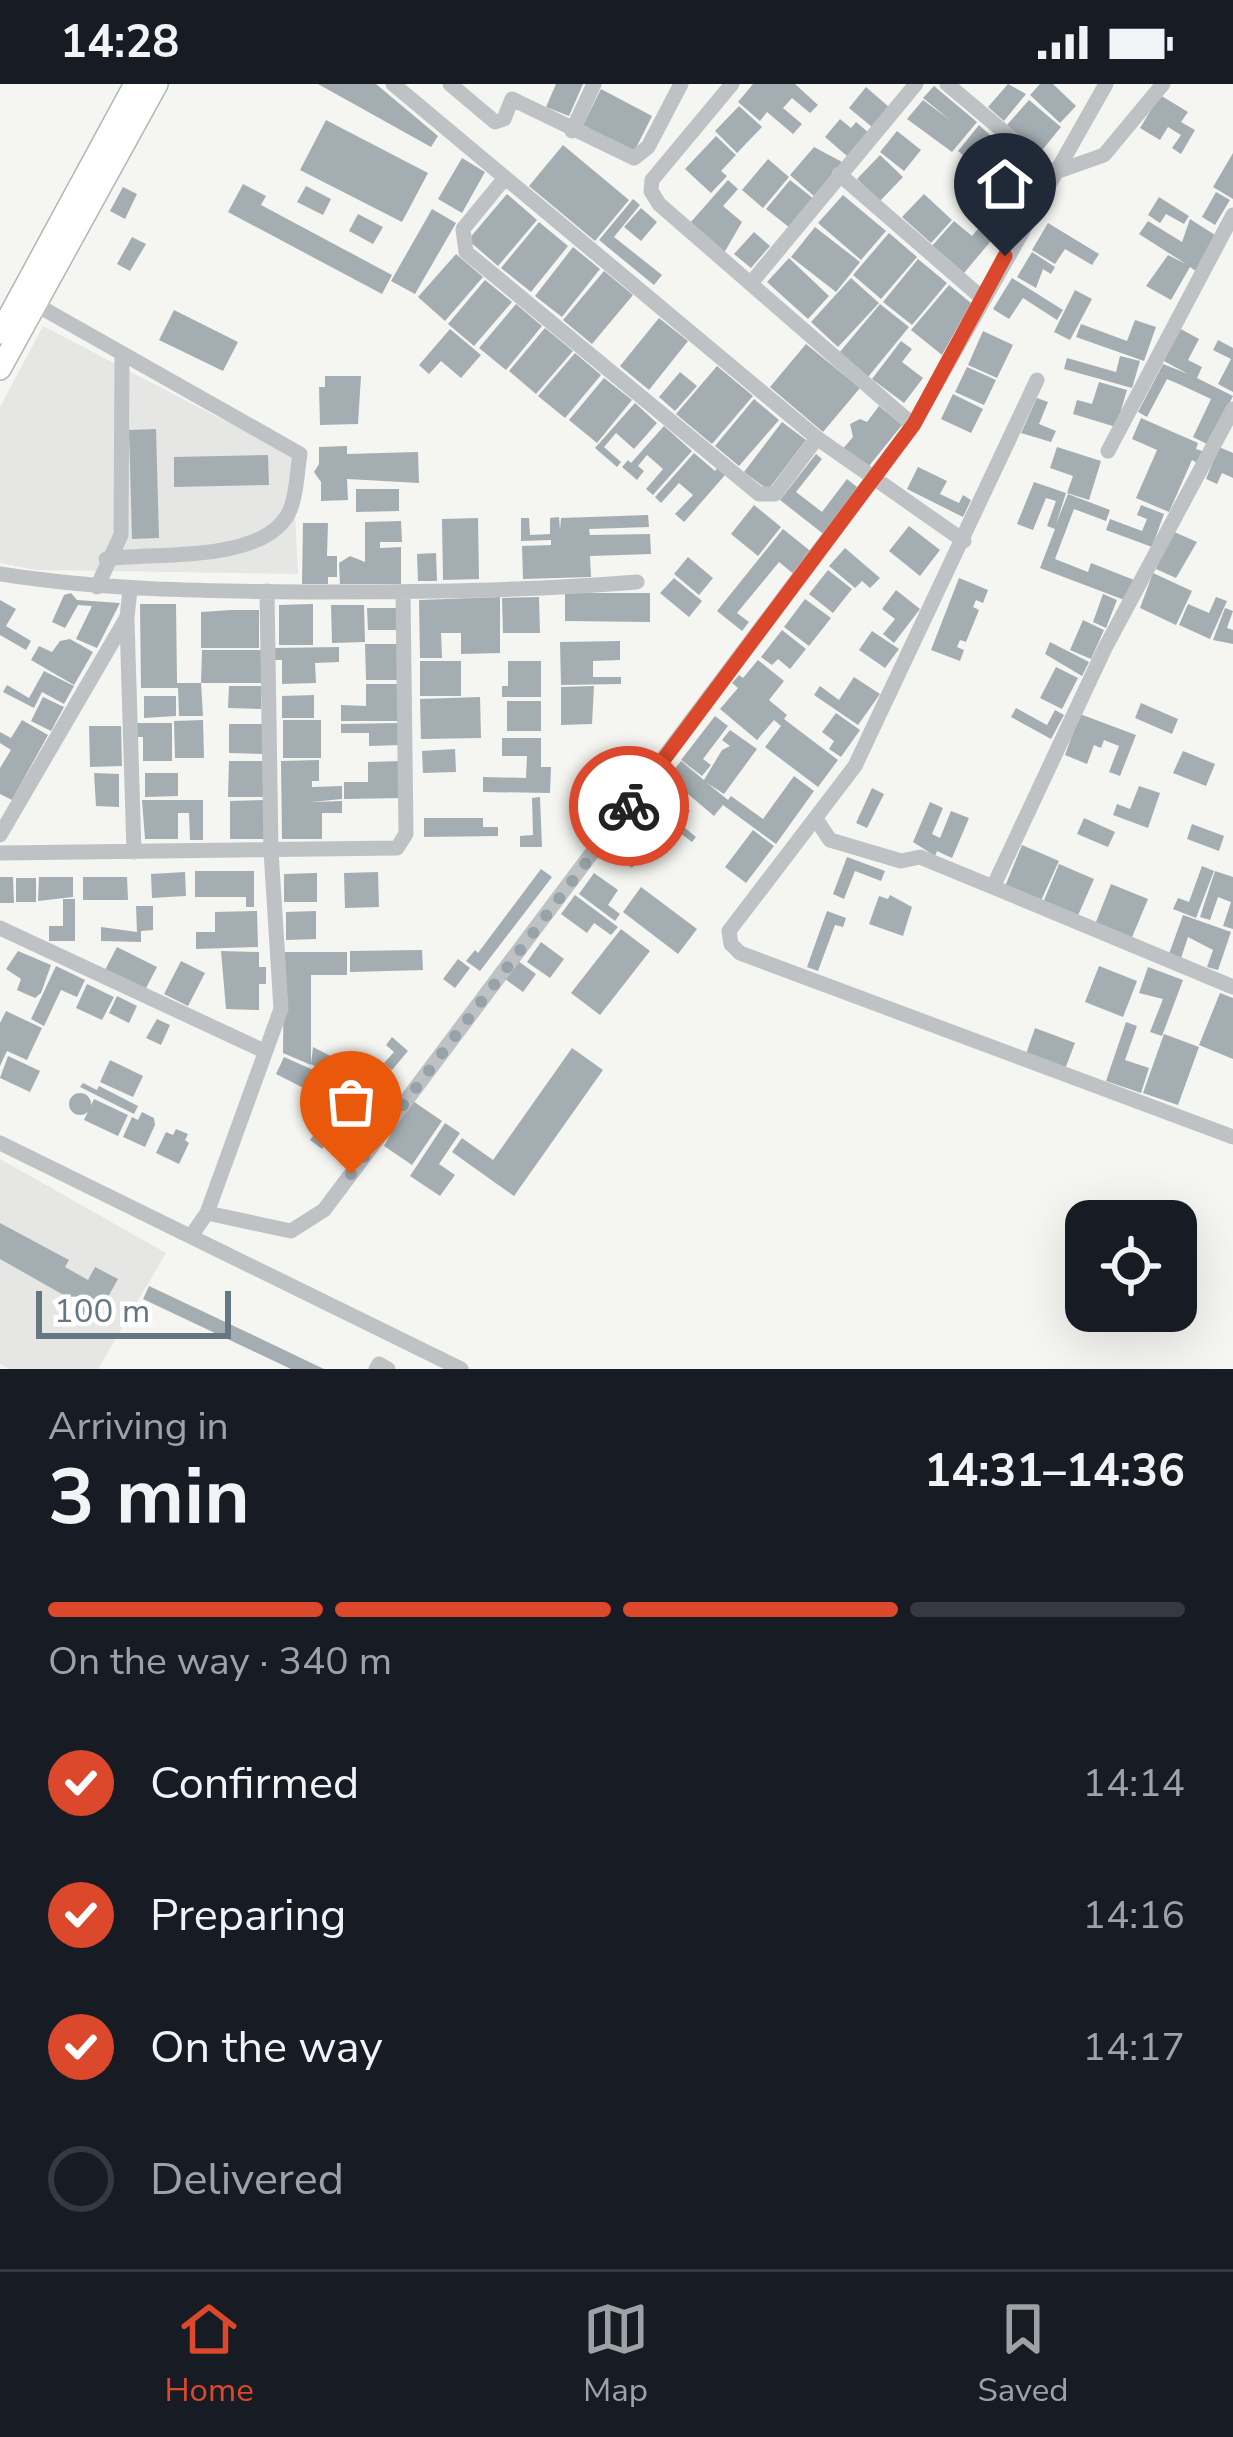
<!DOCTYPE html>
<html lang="en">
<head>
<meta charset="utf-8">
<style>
	:root { --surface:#171b24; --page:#20242c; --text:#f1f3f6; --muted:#9ea1a6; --line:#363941; --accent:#db482b }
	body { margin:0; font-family:"Nunito Sans",sans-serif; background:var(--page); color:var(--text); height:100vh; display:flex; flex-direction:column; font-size:45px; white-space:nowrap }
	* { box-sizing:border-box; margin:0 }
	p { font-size:39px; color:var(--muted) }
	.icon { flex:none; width:66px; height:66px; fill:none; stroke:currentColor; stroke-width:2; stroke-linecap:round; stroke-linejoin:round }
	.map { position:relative; height:1285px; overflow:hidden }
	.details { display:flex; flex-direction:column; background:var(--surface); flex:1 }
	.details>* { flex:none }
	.controls { position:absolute; left:1065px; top:1116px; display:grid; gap:24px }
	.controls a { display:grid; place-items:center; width:132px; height:132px; border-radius:24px; background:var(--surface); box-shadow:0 12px 48px #0002; font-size:60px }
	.scale { position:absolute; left:36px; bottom:30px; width:195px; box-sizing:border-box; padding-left:12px; border:6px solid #657781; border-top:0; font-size:33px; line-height:42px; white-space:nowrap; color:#657781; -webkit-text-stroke:9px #fff; paint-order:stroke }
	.pin { position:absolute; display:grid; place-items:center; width:102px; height:102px; color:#fff; margin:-123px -51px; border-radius:50% 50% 50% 0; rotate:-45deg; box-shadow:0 0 12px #0007 }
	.pin .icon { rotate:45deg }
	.courier { position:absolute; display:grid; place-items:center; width:120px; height:120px; margin:-60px; border:9px solid #db482b; border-radius:50%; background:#fff; color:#222; box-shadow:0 3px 15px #0007 }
	.summary em { font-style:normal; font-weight:700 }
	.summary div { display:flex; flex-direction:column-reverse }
	.summary { display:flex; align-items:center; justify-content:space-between; height:204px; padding:0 48px }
	h1 { font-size:78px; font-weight:700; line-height:90px }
	.bar { display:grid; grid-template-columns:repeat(4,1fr); gap:18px 12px; align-content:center; height:144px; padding:0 48px }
	.bar i { height:15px; border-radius:9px; background:var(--line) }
	.bar .on { background:var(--accent) }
	.bar p { grid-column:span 4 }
	ol { padding:0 48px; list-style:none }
	li { display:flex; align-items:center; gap:36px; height:132px }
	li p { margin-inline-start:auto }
	li .icon { padding:12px; border-radius:50%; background:var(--accent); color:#fff; stroke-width:4 }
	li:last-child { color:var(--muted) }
	li i { width:66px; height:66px; border:6px solid var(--line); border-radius:50% }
	.status { display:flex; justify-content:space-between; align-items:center; height:84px; padding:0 60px; background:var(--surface); direction:ltr }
	.status svg { height:33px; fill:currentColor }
	.dock { display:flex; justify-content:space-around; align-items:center; height:168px; border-top:3px solid var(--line); background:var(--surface); font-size:33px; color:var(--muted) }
	.dock a { display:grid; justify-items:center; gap:6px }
	.dock .on { color:var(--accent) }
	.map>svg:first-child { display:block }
	.built { fill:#e6e6e5 }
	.building { fill:#a4aeb2 }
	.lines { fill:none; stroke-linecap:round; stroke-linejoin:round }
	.major-casing { stroke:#b1b6b9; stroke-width:24 }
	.minor { stroke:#bec2c5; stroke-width:15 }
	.major { stroke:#fff; stroke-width:21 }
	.done { stroke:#97a3a8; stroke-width:12; stroke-dasharray:0 21.6 }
	.route { stroke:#db482b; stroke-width:15 }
</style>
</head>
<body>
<div class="status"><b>14:28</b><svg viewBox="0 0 49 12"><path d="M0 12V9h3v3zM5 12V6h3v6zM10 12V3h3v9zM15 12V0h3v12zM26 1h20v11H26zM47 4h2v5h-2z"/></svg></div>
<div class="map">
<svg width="1233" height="1285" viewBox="0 0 1233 1285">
	<rect width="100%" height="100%" fill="#f5f5f1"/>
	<path class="built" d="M43,242L292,372L298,490L36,486L0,479V323Z
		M0,1075L166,1169L98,1285H9L0,1280Z"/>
	<path class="building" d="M318,0H376L438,52L431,63Z
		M556,0H583L569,32L546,23Z
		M753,0H795L818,21L810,29L792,14L783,24L802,40L793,50L767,28L760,37L738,18Z
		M1008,0L1026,10L1004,37L988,23Z
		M1040,0H1053L1076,22L1060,39L1030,11Z
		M934,2L977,38L952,68L907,35L923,16L950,36L923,14Z
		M866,3L889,23L872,43L849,24Z
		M601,5L652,32L634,68L583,41Z
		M1160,11L1188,28L1181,38L1195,46L1181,70L1172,64L1181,51L1168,43L1160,56L1140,44Z
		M1029,16L1061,43L1039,70L1006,42Z
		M739,22L762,43L737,69L715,47Z
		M840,35L851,44L856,38L868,48L847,72L825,53Z
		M326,36L428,89L402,138L300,86Z
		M979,41L1006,66L984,90L958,67Z
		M897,47L921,66L904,87L880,68Z
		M716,52L736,71L721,87L727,92L711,109L685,85Z
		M563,61L629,116L595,157L529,102Z
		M814,63L844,79L815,113L790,91Z
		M1008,68L1038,94L1016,119L986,93Z
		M1233,69V115L1213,103Z
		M880,71L903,93L880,117L857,95Z
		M462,74L485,88L462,129L438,115Z
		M768,75L789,93L763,124L742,106Z
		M728,96L738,105L723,122L742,138L724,169L690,139Z
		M790,96L814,115L790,144L766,125Z
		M984,97L1015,124L1000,140L970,114Z
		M243,100L266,112L261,121L392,191L382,210L228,128Z
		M306,102L331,115L323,131L297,118Z
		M123,103L137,110L125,135L110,127Z
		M1216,108L1230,116L1215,141L1202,133Z
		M507,110L537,136L498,182L468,156Z
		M924,110L952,136L931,159L902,133Z
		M843,111L886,147L861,176L818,139Z
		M1159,113L1189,132L1184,140L1166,130L1160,139L1148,131Z
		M633,115L640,121L614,153L662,191L654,201L599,156Z
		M641,124L657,138L641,157L624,143Z
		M432,125L456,139L415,210L391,197Z
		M358,130L383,143L373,160L349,147Z
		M987,134L1001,145L964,189L932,162L954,137L972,152Z
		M1190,135L1215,151L1197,188L1190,183L1171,216L1146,202L1168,171L1186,180L1139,150L1148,137L1182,158Z
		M539,138L568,162L531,208L501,184Z
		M1048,139L1099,170L1092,181L1065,165L1055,180L1032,166Z
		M815,143L860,178L836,208L791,173Z
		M754,148L770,162L751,184L734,170Z
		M889,149L917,173L881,215L853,191Z
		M132,153L146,160L130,187L117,180Z
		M573,163L600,185L562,233L535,212Z
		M1032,168L1055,183L1051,190L1043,185L1036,204L1017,193Z
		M456,170L483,193L445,237L418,213Z
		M789,174L829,212L808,235L767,198Z
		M918,175L947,199L912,241L883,218Z
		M604,187L633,211L592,260L563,236Z
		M851,194L879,219L838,263L811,238Z
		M1012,194L1063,226L1057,236L1023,214L1009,235L993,225Z
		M485,196L512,218L474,262L448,240Z
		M949,201L971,219L942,271L911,246Z
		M1075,206L1092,215L1070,256L1054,248Z
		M516,220L542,242L506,286L479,264Z
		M880,220L909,243L868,293L839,269Z
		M174,226L238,258L223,287L159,256Z
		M659,234L688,257L649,306L620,282Z
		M1135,236L1156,243L1144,277L1076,253L1081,240L1127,257Z
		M545,244L573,267L536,310L509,287Z
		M1179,244L1199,255L1188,276L1202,283L1197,294L1233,312L1209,361L1193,353L1211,315L1181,301L1167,295L1147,333L1138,328L1163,280L1188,290L1162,276Z
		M450,245L481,271L461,294L441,277L429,290L419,281Z
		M983,247L1013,261L997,294L968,281Z
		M1218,256L1233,264V308L1218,300L1231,275L1213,266Z
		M901,257L912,265L902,278L923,294L904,319L872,295Z
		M806,260L860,304L823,348L770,303Z
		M575,269L601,291L565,334L538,312Z
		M1120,272L1140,277L1132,304L1064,285L1067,274L1116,288Z
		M717,282L753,312L712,360L676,330Z
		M967,283L996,296L984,321L955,308Z
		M680,288L697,302L675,327L659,313Z
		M325,292H361L358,340L320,341L319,303H325Z
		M604,294L632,316L597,359L569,336Z
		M1099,298L1127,306L1116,343L1073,330L1077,316L1092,320Z
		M953,310L983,325L971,349L941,335Z
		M1037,314L1048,318L1039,340L1056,347L1051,358L1021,349Z
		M754,315L779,336L739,382L715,362Z
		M635,319L657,339L634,365L616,349L604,363L621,378L617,383L595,364Z
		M879,322L902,341L865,387L841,367L853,353L850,340L860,335L867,338Z
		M1141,334L1198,359L1196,365L1202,367L1197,379L1192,376L1169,428L1136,414L1157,366L1132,355Z
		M782,338L806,356L768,406L744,388Z
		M664,342L692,367L653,411L646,405L663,385L647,371L638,382L644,387L637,396L622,383L628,376L631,379Z
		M156,345L159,454L132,455L129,346Z
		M347,362V370L418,368L419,399L347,395L348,416L321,417V398L314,388L319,380V363Z
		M1057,363L1101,377L1089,416L1067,409L1073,392L1050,384Z
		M1219,363L1233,369V394L1222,389L1217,400L1206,395Z
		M694,369L715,387L718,383L726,390L684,438L675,430L693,411L679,399L661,419L655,413Z
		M816,370L822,375L796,408L822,428L847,395L862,407L826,452L780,416Z
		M268,371L269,401L174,403V373Z
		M918,383L947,397L940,410L959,419L963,411L971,416L963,433L907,405Z
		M1034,398L1066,409L1056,440L1068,410L1110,426L1106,437L1074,425L1055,475L1088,488L1091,479L1134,496L1127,517L1040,484L1055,445L1047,442L1056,417L1046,414L1033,446L1017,440Z
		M356,405H399V427L356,428Z
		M754,421L781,443L758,472L731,450Z
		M1141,421L1164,430L1152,463L1106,446L1110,435L1142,447L1147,435L1137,431Z
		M648,431L649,443L589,445L590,451L650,450L651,470L590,472L591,493L523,495L522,462L551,461V456L521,457V434H529L530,451L550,450V434L559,433L560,446L561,434Z
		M478,434L479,495L443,496L442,435Z
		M401,437L402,458H380V464L401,463V500H340L339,479L350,472L365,478V438Z
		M303,439H328L327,472H337V493H328V500H302Z
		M909,442L940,466L920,492L889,467Z
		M783,445L814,470L796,492L779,478L737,529L749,538L742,547L717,527Z
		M1172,447L1197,458L1176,494L1156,485Z
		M845,464L880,494L870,504L862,497L855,504L829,482Z
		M436,469L437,497H418L417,470Z
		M688,473L713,494L699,511L674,490Z
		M828,486L852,505L833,529L809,510Z
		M1153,489L1192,507L1176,541L1140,524Z
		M674,494L702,517L689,533L660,509Z
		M959,494L988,506L983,519L976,516L973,523L979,526L966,558L960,556L957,563L964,566L960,577L931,566Z
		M896,506L920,525L894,559L883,550L895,535L882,525Z
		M71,509L77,516L120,519L97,564L76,555L92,522L78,521L65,544L52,538L64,511Z
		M565,509H650V538L565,537Z
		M1103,510L1117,516L1106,544L1093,538Z
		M500,513V569L461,570V549H441L442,574H420L419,516Z
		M539,513L540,549H503L502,514Z
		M1216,513L1227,517L1210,555L1179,541L1188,520L1209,529Z
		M805,515L831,534L809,562L784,543Z
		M0,516L16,525L6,542L31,557L26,566L0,551Z
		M140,520H176L177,599H201L202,566H262V599H201L203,632H179L178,604H141Z
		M313,520V561H279V521Z
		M331,521H364L365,558L332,559Z
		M367,524H399L400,546H368Z
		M1225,524L1233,527L1227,544L1233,546V560L1213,556Z
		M231,526H259V564H201V528Z
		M1083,536L1104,546L1091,575L1070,566Z
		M782,546L806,565L790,585L778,575L772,581L761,573Z
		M872,547L899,565L885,584L859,566Z
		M70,555L93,568L74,601L31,576L39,562L52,568L60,557Z
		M620,557V576L593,577V593H621V600L561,601L560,558Z
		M1050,558L1089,578L1082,592L1045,570Z
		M365,560H401V596H366Z
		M339,563V578L315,579L316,599L282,600V576H275V564Z
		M758,576L784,597L769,616L787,631L784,635L838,676L818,703L765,663L781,642L774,636L757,656L720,625L738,604L732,599L739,591L743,594Z
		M420,577H461V612H420Z
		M508,577H541V613H502V602H508Z
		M1056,583L1078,594L1062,625L1040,614Z
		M44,587L74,602L64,620L42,608L34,624L3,608L7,601L29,614Z
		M854,593L880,610L858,641L814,611L820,602L839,616Z
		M366,600H402V637H341V621L366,622Z
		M229,602H261V625L228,624Z
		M594,602L592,640L561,641V603Z
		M314,611V634H282V612Z
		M144,612H176V632L144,634Z
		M43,613L64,623L51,647L31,637Z
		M480,613L481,654L421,655L420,615Z
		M507,617H541V647H507Z
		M1141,619L1178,635L1172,650L1135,634Z
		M1016,624L1047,641L1055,626L1064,631L1051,655L1011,633Z
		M836,629L860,646L841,673L829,665L834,657L822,648Z
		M1080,630L1136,651L1120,692L1109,688L1119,662L1104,656L1101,664L1094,661L1087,680L1065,671Z
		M715,632L728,642L703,675L711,681L702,692L681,676Z
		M22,636L48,651L12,716L0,710V684L11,666L0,659V648L11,654Z
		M203,636L204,674H175L174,637Z
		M283,636H321V674H283Z
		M136,639H172V677H143V653H136Z
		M400,639L401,661L369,662V649H341V640Z
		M229,640H263L262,670L229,669Z
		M89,642H121L122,682L90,683Z
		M730,646L757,665L724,710L707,699L728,716L731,712L763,735L794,692L814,707L776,760L723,721L714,732L682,705L679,709L664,698L681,677L704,696L722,666L730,662L722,656Z
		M502,654H541V683H551L550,709L483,708V693L526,694L527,672H502Z
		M455,665L456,688L423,689L422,667Z
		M1183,667L1215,680L1206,702L1173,689Z
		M319,676V697H312V703L342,702V715L311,718L342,717V729H322V755H282L281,677Z
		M229,677H264V713H228Z
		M402,677L403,714L344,715V698H368V678Z
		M94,689L119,690V723L96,722Z
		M145,689H178V712L145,713Z
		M664,700L690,727L680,740L696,753L692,758L646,723Z
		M1139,702L1160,709L1148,744L1113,731L1117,720L1130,725Z
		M872,704L884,710L867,744L856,739Z
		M540,713L542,763H520V752L533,751L532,714Z
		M142,716H203V756H190L189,729H178V755H145Z
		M265,716V755H230V717Z
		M930,718L943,724L932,750L940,754L951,727L969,734L952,774L937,767L935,772L913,758Z
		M424,734H483V743H498V752L424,753Z
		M1084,734L1115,748L1108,763L1077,750Z
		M1192,740L1224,752L1219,767L1187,755Z
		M753,746L774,762L746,799L725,783Z
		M627,747L648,763L632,784L611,769Z
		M1022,761L1059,777L1039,821L1004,805Z
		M847,773L885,787L881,797L855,787L844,815L833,810Z
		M1059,780L1094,795L1076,836L1042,821Z
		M1202,782L1214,787L1196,834L1173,825L1178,814L1189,818Z
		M541,785L552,793L480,887L466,877L475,866L478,869Z
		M195,787H254V823H246V813H195Z
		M1215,787L1233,793V845L1223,842L1231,818L1218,813L1210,836L1200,833Z
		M185,788L186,812L152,814L151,790Z
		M378,788L379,823L345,824L344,789Z
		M317,789V818H284V790Z
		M594,789L618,806L608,821L620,830L615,837L579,810Z
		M0,793H13L14,819H0Z
		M39,793H73V813L38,817Z
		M83,793H127L128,816H83Z
		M16,794H36V818H16Z
		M1111,800L1148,815L1130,858L1094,843Z
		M641,803L697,845L678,870L623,828Z
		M575,811L618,843L611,851L594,839L587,849L561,830Z
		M890,811L912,823L903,852L869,840L879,812L888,815Z
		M63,815H75V857H49V842H63Z
		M136,822H153V846L141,847V858L101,857V843L137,848Z
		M257,827L258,863L196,865V848H215V828Z
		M316,827V855L286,856V828Z
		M827,827L846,834L843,843L835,841L818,887L807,883Z
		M1183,831L1231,848L1218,886L1207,883L1213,866L1188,853L1181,874L1169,870Z
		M621,845L650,867L600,931L571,909Z
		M541,858L564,875L550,894L527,878Z
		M117,863L157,883L145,906L105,886Z
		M422,866L423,886L350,888V867Z
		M18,867L51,881L41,909L35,914L17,906L21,895L6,885Z
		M221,867L259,868V883H266V900H259V926L226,925Z
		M284,868H347V891H311V981L283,969Z
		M458,875L470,884L455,904L443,895Z
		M181,877L205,889L188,922L164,910Z
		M518,877L536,890L523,908L505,895Z
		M56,882L85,896L77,913L61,906L44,942L31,935Z
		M1099,882L1137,897L1123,933L1085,918Z
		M1148,883L1183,896L1162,952L1150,948L1163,915L1139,909Z
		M87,900L114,913L102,936L76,924Z
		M1220,909L1233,914V975L1199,961Z
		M117,912L137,922L129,939L109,929Z
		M6,927L42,944L27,976L7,967L0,982V939Z
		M157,935L170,941L161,961L146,954Z
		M1126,938L1137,942L1125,976L1149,984L1141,1009L1106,997Z
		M1035,944L1075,959L1065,985L1026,970Z
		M1164,950L1199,963L1178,1021L1143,1009Z
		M392,953L408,967L392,986L384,979L394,968L386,961Z
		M313,963L352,983L360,968L382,979L367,1009L311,980Z
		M572,964L603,986L514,1112L452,1068L462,1054L493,1076Z
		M8,972L40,987L30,1008L0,994Z
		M284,973L365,1009L322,1065L310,1056L337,1021L276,990Z
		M110,976L143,992L133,1013L100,998Z
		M83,999L97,1006L99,1002L138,1022L134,1030L80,1003Z
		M69 1020a11 11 0 1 1 22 0a11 11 0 1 1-22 0Z
		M94,1015L128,1031L118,1052L84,1036Z
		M410,1015L442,1037L412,1081L384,1062Z
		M142,1028L154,1034L155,1041L145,1063L123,1053L132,1033L138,1036Z
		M445,1039L460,1049L439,1080L455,1091L440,1112L410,1092Z
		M176,1045L188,1050L185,1056L189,1059L179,1080L156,1069L166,1048L173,1051Z
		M0,1139L69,1176L65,1183L88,1196L95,1183L118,1195L94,1238L72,1226L76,1218L0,1175Z
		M149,1202L255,1252L324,1285H291L143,1215Z"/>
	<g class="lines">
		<defs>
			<path id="major" d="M0,249L135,0
				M0,285L157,0"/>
		</defs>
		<use href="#major" class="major-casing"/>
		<path class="minor" d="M393,0L817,354L964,457
			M450,0L495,38L504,35L512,15L634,74L648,63L681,0
			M732,0L652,96L651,107L659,120L913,341
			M947,0L1053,89L1104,71L1163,0
			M572,47L594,0
			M839,90L982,214
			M504,95L463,145L466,168L759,410H775L817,354
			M751,199L916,0
			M35,220L300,370C297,387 297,410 290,426C267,480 155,468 106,475
			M1037,296L855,682L729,847L731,860L740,869L1233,1053
			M1233,325L1105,564L993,803L1233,903
			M1108,367L1233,131
			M0,490C101,506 202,507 304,508C416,508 526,507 637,498
			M97,503L121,451L122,271
			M127,536L134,768
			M816,735L830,756L901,777L920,773L993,803
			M0,751L127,533L130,506
			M0,769L397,764L406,750L403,508
			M0,844L262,966
			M0,1059L461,1285
			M207,1129L281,925L271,767L267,507
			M191,1152L207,1129L291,1147L324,1126L913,341L1106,0
			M376,1285L379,1280L388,1285"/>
		<use href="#major" class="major"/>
	</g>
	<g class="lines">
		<path class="done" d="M351,1090L629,722"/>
		<path class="route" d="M629,722L914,340L1005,172"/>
	</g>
</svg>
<div class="controls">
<a><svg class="icon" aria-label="locate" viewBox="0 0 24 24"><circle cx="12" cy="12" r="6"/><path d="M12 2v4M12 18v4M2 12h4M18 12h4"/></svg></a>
</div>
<div class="scale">100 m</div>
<div class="pin" style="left:351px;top:1090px;background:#ea580c"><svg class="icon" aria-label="bag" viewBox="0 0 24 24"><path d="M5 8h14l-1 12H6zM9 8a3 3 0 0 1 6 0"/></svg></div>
<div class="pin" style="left:1005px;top:172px;background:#1f2937"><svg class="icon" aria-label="home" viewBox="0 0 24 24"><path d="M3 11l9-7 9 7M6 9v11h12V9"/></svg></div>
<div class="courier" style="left:629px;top:722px"><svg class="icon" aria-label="bike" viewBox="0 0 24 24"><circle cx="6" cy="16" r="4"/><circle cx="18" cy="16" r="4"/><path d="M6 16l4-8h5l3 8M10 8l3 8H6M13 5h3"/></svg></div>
</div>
<section class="details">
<div class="summary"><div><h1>3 min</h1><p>Arriving in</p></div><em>14:31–14:36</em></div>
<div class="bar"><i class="on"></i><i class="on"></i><i class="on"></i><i></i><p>On the way · 340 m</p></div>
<ol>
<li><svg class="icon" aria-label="check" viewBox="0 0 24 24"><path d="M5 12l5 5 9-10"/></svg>Confirmed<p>14:14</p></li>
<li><svg class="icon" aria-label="check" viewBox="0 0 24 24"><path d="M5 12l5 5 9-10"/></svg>Preparing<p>14:16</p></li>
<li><svg class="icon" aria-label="check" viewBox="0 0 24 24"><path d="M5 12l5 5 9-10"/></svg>On the way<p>14:17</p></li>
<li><i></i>Delivered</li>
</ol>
</section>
<nav class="dock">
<a class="on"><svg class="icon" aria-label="home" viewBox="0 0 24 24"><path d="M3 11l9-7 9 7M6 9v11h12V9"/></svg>Home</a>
<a><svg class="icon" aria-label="map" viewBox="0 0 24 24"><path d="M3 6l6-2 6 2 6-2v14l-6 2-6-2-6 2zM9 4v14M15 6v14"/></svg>Map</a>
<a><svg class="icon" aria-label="saved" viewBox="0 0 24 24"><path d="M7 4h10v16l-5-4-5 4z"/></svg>Saved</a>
</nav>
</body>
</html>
